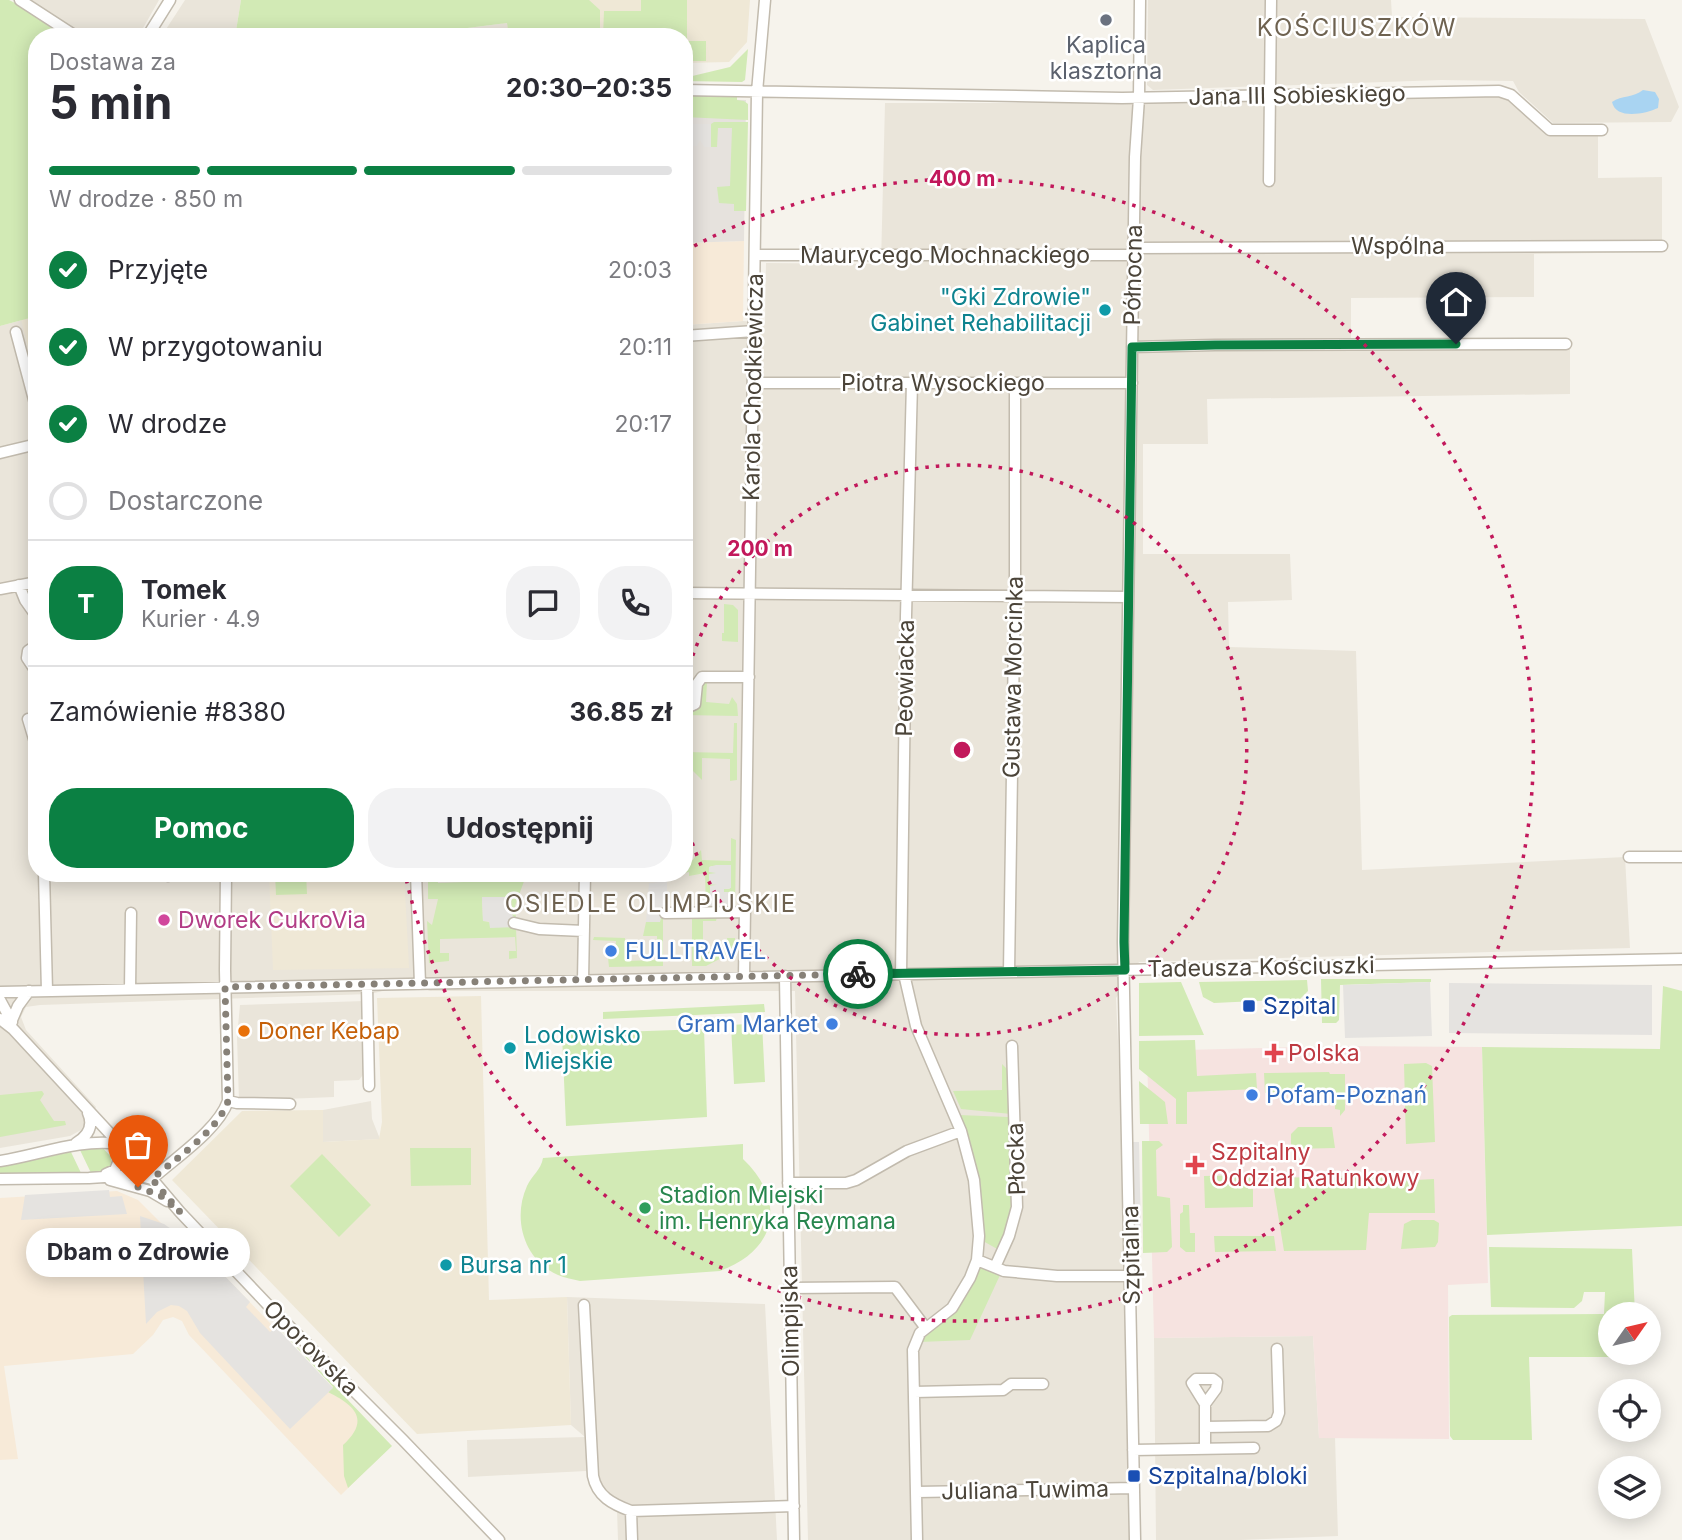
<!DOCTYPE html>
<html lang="pl">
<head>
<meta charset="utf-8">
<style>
	:root { --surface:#fff; --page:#f2f2f3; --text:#2b2b33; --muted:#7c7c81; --line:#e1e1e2; --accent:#0b8043 }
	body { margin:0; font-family:Inter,sans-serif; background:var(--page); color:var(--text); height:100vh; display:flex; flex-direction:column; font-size:26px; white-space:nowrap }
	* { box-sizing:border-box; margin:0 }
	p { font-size:23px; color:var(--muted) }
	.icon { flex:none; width:38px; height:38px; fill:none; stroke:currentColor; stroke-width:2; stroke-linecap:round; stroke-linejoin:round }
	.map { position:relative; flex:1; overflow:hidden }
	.sheet { position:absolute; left:28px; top:28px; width:665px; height:854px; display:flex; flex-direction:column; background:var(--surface); border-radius:28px; box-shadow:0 4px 18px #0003 }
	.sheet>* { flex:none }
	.needle { width:46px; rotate:56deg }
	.controls { position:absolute; left:1598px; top:1302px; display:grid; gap:14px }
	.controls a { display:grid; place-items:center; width:63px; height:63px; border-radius:50%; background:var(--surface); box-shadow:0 4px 18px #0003; font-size:35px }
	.pin { position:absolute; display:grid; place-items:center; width:60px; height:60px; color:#fff; margin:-72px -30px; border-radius:50% 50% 50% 0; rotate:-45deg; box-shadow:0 0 7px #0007 }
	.pin .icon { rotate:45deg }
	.courier { position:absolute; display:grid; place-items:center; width:70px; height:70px; margin:-35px; border:5px solid #0b8043; border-radius:50%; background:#fff; color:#222; box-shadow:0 2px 9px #0007 }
	.bubble { position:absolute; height:49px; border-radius:24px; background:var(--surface); box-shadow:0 4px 18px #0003; font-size:23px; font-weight:700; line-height:49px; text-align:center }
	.head em { font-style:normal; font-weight:700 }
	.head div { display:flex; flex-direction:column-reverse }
	.head { display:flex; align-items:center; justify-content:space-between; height:119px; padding:0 21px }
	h1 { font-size:46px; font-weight:700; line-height:52px }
	.bar { display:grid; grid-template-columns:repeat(4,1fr); gap:10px 7px; align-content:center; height:84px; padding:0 21px }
	.bar i { height:9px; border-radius:5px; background:var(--line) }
	.bar .on { background:var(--accent) }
	.bar p { grid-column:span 4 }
	.line { display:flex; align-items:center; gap:18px; padding:0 21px; border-top:2px solid var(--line) }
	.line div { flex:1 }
	.round { display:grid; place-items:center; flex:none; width:74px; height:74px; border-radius:28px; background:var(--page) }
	ol { padding:0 21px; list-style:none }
	li { display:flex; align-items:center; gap:21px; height:77px }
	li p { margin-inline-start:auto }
	li .icon { padding:7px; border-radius:50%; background:var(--accent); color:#fff; stroke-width:4 }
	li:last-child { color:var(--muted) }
	li i { width:38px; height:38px; border:4px solid var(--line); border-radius:50% }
	.action { display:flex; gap:14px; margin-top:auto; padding:14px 21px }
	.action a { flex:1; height:80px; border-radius:28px; background:var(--accent); color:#fff; font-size:28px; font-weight:700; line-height:80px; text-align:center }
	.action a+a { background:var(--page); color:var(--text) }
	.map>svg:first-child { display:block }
	.residential { fill:#eae5da }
	.commercial { fill:#f7ead8 }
	.industrial { fill:#e6e2dd }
	.education { fill:#efe8d6 }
	.medical { fill:#f6e3e0 }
	.green { fill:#d2eab5 }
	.parking { fill:#e5e3e0 }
	.water { fill:#a9d4f2 }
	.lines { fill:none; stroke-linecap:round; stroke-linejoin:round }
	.minor-casing { stroke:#c2bbae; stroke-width:13 }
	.minor { stroke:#fff; stroke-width:10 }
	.done { stroke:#878178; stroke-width:7; stroke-dasharray:0 12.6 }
	.route { stroke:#0b8043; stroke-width:9 }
	.ring { fill:none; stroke:#c2185b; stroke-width:3.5; stroke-dasharray:3.5 7 }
	.worship-dot { fill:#6b7280; stroke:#fff; stroke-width:2.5 }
	.culture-dot { fill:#0f9aa8; stroke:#fff; stroke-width:2.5 }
	.hotel-dot { fill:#d1479c; stroke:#fff; stroke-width:2.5 }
	.shop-dot { fill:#3f7fe0; stroke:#fff; stroke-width:2.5 }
	.transit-dot { fill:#1a4fb4; stroke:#fff; stroke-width:2.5 }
	.food-dot { fill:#e8710a; stroke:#fff; stroke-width:2.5 }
	.health-dot { fill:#e0444e; stroke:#fff; stroke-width:2.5 }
	.leisure-dot { fill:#2e9e5b; stroke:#fff; stroke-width:2.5 }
	.labels { text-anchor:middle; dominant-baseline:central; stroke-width:5; stroke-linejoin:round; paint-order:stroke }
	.worship-label { font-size:23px; fill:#5b616d; stroke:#fff }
	.street-label { font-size:23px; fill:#4b4439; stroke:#fff }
	.culture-label { font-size:23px; fill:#0d838f; stroke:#fff; text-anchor:start }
	.hotel-label { font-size:23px; fill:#b23c85; stroke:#fff; text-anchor:start }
	.shop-label { font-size:23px; fill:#366cbe; stroke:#fff; text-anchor:start }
	.transit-label { font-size:23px; fill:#164399; stroke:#fff; text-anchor:start }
	.food-label { font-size:23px; fill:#c56008; stroke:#fff; text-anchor:start }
	.health-label { font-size:23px; fill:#be3a42; stroke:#fff; text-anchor:start }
	.leisure-label { font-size:23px; fill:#27864d; stroke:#fff; text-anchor:start }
	.neighbourhood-label { font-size:24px; letter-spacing:2px; fill:#6e6250; stroke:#fff }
	.centre { fill:#c2185b; stroke:#fff; stroke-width:3.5 }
	.ring-label { font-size:21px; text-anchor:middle; font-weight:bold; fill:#c2185b; stroke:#fff; stroke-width:5; stroke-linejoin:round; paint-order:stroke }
</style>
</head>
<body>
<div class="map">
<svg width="1682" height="1540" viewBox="0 0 1682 1540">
	<rect width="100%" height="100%" fill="#f6f3ec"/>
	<path class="residential" d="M28,0H159L138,37H89Z
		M185,0H241L235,37H161Z
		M1148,0H1391L1392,17L1645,19L1679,107L1671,122L1553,123L1519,92L1513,81L1441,80L1153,90L1147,85Z
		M507,23L529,34L530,37H396Z
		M1505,95L1548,135L1598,134V178L1662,177V252L1534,254V297L1351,298V349H1570V394L1207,399L1208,444H1143V554H1290L1292,600L1228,602L1229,647L1356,651L1362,870L1625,857L1630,948L1139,962L1116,998L1125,1197L1130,1540H808L795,991H430L413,984L370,994L40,1005L26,1007L21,1017L26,1030L96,1107L81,1130L70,1136L0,1148V326L37,316V873H684V325L743,321L765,323L766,263L881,264L885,103H1183Z
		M365,1001L366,1071L359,1080L334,1081V1097L239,1101L237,1037L240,1005Z
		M371,1101L372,1119L380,1139L323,1142V1110Z
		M567,1297L765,1304L777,1540H618L617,1510L586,1471L468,1477L467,1440L585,1437L571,1425Z
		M1313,1336L1319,1437H1335L1338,1536L1241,1540H1156L1154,1338Z"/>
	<path class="commercial" d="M744,241L743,321L684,325V243Z
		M117,1191L138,1200L168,1230L177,1233L180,1230L390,1447L341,1495L189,1335L182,1321L173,1317L163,1320L153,1335L133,1354L4,1366L18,1459L0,1460V1198Z"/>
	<path class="industrial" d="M684,99L746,100L744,241L684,243Z"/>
	<path class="education" d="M500,0H750L747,42L729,62L684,63V37L509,35L507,23L502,24Z
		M37,316V382L21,319Z
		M269,873H404L409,968L273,970Z
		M481,996L489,1300L567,1297L571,1425L417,1434L172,1180L242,1111L323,1110V1142L379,1139L382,1122L377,998Z"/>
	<path class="medical" d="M1336,1046L1482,1047L1488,1283L1448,1285L1449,1439L1319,1438L1313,1336L1154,1338L1147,1051Z"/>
	<path class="green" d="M0,0H9L15,3L65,37H37V316L0,326Z
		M241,0H589L600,10V37L509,35L507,23L396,37H235Z
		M641,0H687V41H706V61H684V37H603L604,11H641Z
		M748,49L745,80L742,82L684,81V78L730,67Z
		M684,94L737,95V100L744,101L748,104V120L684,117Z
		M714,122H748L746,211H734V204L719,203L717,187L730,186L732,128H718L717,147H711V124Z
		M724,604L733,605L738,610V642L722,641V633H724Z
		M707,681L706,702L729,704L732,697L737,704L738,716L684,715L698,709L701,682Z
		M734,723H737V780L730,781V759L702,758V780L684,762V752L733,753Z
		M731,838L736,840L735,910L725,908L731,906V892H724V889H730L716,866H710L716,872V874H710L717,885L710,886V906L717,907L706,910L705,873L689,876V872L684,873V870L701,850L702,860L731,861Z
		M275,873H306L307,894L276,895Z
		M428,873H437L438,883L520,880V873H527L515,906L516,919L512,915L511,897L482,898L483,921L516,927L517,958L509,959V951H516L515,937L440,939V953H449V961L429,963L427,921L432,925L438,899H428Z
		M661,916L717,917L716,921H703V952H726L727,938H735V951L706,966H692V918L663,917V966L609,967L608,958L615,957L616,941L593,940L594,937L625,938V961L657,960V936H643L646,922H660Z
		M1321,979H1431V982L1340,985L1339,1020L1336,1023H1322Z
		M1307,980L1308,991L1300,999L1214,1003L1203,997L1199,982Z
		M1181,982L1204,1035L1139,1036V983Z
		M1663,986L1682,991V1226L1487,1235L1482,1047L1660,1049Z
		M764,1004L765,1012L603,1019V1012Z
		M762,1023L765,1082L734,1084L731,1025Z
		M704,1029L707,1117L566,1126L562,1034Z
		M1195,1040L1197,1076L1256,1073L1257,1089L1187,1092V1124H1176V1099L1139,1069V1041Z
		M1426,1063L1432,1066L1435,1142L1406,1144L1404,1064Z
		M1002,1064L1010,1072L1011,1114L961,1109L953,1091L1002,1090Z
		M1329,1072L1330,1074H1345V1110L1340,1116V1110L1335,1109V1091L1265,1093L1264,1073Z
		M1139,1081L1165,1102L1168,1124H1140Z
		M42,1091L44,1094L40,1100L54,1121H65L66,1125L0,1137V1095Z
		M959,1115L1008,1117L1009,1125H1012V1217L999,1250L983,1241Z
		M1298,1127H1332L1335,1148L1291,1149V1134Z
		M1142,1141H1159L1163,1145L1156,1150L1157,1196L1170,1198L1172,1247L1167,1252L1143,1253Z
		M743,1144V1159C787,1201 777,1250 720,1271L580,1281C573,1279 565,1278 558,1275C524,1260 512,1219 527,1186C532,1175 541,1170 543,1158Z
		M95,1146L103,1148L112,1158L110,1167L102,1172L91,1173L80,1150Z
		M410,1148H471V1185L411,1186Z
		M71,1152L81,1173L0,1174V1167Z
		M322,1154L371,1205L339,1237L290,1186Z
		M1252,1175V1184H1248V1189H1253V1207L1205,1208L1204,1176Z
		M1394,1175L1395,1186H1397V1181L1434,1179L1435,1213H1369L1366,1250L1284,1251L1272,1178Z
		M1183,1205H1189L1190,1233H1195V1252H1186L1180,1247V1214L1183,1212Z
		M1412,1220H1434L1439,1223L1438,1242L1435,1247L1401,1249L1404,1224Z
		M1214,1236H1274L1276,1251L1215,1252Z
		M1489,1247L1632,1249L1635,1314H1610V1353H1637V1357H1529L1532,1440H1453L1450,1436L1449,1317L1452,1315L1604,1314L1605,1292H1584L1582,1301L1574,1308L1491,1307Z
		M981,1267L1001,1273L970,1340L919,1342L957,1307L978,1268Z
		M277,1326L392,1446L348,1488L344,1476L343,1445C370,1420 356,1406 328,1392L333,1387Z"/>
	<path class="parking" d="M684,124H711V147H704L700,140L697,146H689V139L684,142Z
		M716,865H731V888L724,889V892H731V906L710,907V886L717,885L709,884V874L716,873L709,872V867Z
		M667,881V916H661L660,922H646L649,883Z
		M482,897H511L512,915L516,919V927L490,928L489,921H483Z
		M1430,982L1432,1036L1345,1038L1343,985Z
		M1449,983L1652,985V1035L1449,1033Z
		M1133,1142H1139L1141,1238L1135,1244Z
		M109,1190L110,1197L122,1196L127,1214L21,1220L25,1195Z
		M140,1216L164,1224L177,1233L180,1230L250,1302L246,1307L270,1332L276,1327L333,1388L290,1429L200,1333L187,1311L179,1306L171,1305L157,1312L146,1324Z"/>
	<path class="water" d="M1643,90L1655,92L1659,99L1658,108C1645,114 1616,120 1612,102C1622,95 1633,98 1643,90Z"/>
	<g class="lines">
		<defs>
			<path id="minor" d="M20,0L77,37
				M147,37L170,0
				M684,90L1122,98L1499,91L1511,95L1550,130H1602
				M1269,181L1271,0
				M1133,248L1662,246
				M756,255H1133
				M16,332L37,411
				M684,336L754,331
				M1132,347L1215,345L1566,344
				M754,383H1132
				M0,453L37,444
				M19,585L25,600L37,617
				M0,589L37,582
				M684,593L1128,597
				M37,645L28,651L27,658L37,673
				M684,709L695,704L697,684L702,677H749
				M28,719L37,749
				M1629,857H1682
				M44,873L47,991
				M416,873L420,984
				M168,876L171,873
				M665,913L745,912
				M514,923L539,929L584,931
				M1009,972L1015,574V383
				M901,974L906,616L912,383
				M904,974L916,1026L961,1131L974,1180L979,1236L977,1260L970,1278L952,1308L920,1333L913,1350L917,1540
				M785,976L794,1540
				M744,977L757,92L765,0
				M583,980L585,873
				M367,985L369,1086
				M130,989L131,913
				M0,992L1682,959
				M0,1000L12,1022
				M0,1019L13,1029L152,1179L180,1212L269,1306L403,1440L499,1540
				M12,1020L18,1006L29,991
				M228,1101L237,1103L290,1104
				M76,1143C88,1136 94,1126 88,1113
				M0,1161C40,1155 79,1138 120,1144
				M106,1174L115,1170C119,1161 121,1155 120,1144
				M0,1179L89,1178L135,1175L152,1179C175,1158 218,1130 228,1101L225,970L226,873
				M110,1180L150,1191L167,1201
				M788,1183H846L856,1180L907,1151L961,1131
				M977,1260L1004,1271L1057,1276H1131
				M995,1267L1009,1236L1017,1207L1012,1046
				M790,1288L895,1287L925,1327
				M584,1305L593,1476C597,1496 612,1504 631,1511L794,1506
				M914,1392L1003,1390L1011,1384H1043
				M1205,1404L1192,1383L1196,1379H1213L1217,1382L1216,1389L1205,1404V1427
				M1205,1449V1427L1268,1426L1276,1421L1279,1413L1277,1349
				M1133,1450L1254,1448
				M917,1492L1134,1488
				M631,1511L632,1540
				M1135,1540L1123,942L1135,157L1139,98L1140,0"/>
		</defs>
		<use href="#minor" class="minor-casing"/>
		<use href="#minor" class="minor"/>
	</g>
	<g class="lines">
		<path class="done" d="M138,1187L161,1196L180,1212L152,1179C176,1158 218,1131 228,1101L225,987L858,974"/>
		<path class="route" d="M858,974L1125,970L1124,942L1132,347L1215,345L1456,344"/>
	</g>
	<g class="ring">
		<path d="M684 686A285 285 0 1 1 684 814"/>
		<path d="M685 251A571 571 0 1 1 405 874"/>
	</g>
	<circle class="worship-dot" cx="1106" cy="20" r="7"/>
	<g class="culture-dot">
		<circle cx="1105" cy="310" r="7"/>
		<circle cx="510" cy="1048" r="7"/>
		<circle cx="446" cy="1265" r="7"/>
	</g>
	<circle class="hotel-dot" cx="164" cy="920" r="7"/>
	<g class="shop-dot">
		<circle cx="611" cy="951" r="7"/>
		<circle cx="832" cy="1024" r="7"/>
		<circle cx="1252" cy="1095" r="7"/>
	</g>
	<g class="transit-dot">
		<rect x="1242" y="999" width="14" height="14" rx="3.5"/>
		<rect x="1127" y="1469" width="14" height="14" rx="3.5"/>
	</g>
	<circle class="food-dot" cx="244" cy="1031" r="7"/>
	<g class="health-dot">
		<path d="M1270.5 1042.5h7v7h7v7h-7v7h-7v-7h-7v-7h7z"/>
		<path d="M1191.5 1154.5h7v7h7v7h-7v7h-7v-7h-7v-7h7z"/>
	</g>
	<circle class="leisure-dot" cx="645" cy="1208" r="7"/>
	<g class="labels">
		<g class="worship-label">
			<text x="1106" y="45">Kaplica<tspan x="1106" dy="26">klasztorna</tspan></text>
		</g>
		<g class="street-label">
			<text transform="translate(1297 95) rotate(-1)">Jana III Sobieskiego</text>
			<text x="1398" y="246">Wspólna</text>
			<text x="945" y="255">Maurycego Mochnackiego</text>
			<text transform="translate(1133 275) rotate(-89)">Północna</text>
			<text x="943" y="383">Piotra Wysockiego</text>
			<text transform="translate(753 387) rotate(-89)">Karola Chodkiewicza</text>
			<text transform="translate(1013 677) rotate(-89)">Gustawa Morcinka</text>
			<text transform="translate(905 678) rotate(-89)">Peowiacka</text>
			<text transform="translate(1261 967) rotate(-1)">Tadeusza Kościuszki</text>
			<text transform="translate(1016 1159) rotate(-92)">Płocka</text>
			<text transform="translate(1131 1255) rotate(-91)">Szpitalna</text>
			<text transform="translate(790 1321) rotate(-91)">Olimpijska</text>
			<text transform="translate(311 1348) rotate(45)">Oporowska</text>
			<text transform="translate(1025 1490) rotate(-1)">Juliana Tuwima</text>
		</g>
		<g class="culture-label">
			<text x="1091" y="297" text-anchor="end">"Gki Zdrowie"<tspan x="1091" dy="26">Gabinet Rehabilitacji</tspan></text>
			<text x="524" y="1035">Lodowisko<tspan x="524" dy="26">Miejskie</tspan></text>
			<text x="460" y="1265">Bursa nr 1</text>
		</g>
		<g class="hotel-label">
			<text x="178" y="920">Dworek CukroVia</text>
		</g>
		<g class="shop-label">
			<text x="625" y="951">FULLTRAVEL</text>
			<text x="818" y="1024" text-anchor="end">Gram Market</text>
			<text x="1266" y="1095">Pofam-Poznań</text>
		</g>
		<g class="transit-label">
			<text x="1263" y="1006">Szpital</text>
			<text x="1148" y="1476">Szpitalna/bloki</text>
		</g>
		<g class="food-label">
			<text x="258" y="1031">Doner Kebap</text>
		</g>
		<g class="health-label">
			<text x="1288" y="1053">Polska</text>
			<text x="1211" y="1152">Szpitalny<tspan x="1211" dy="26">Oddział Ratunkowy</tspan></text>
		</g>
		<g class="leisure-label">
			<text x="659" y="1195">Stadion Miejski<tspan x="659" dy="26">im. Henryka Reymana</tspan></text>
		</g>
		<g class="neighbourhood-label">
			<text x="1357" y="27">KOŚCIUSZKÓW</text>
			<text x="651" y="903">OSIEDLE OLIMPIJSKIE</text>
		</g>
	</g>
	<circle cx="962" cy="750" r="10" class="centre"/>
	<g class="ring-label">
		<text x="962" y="186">400 m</text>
		<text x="760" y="556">200 m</text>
	</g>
</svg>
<div class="controls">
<a><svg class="needle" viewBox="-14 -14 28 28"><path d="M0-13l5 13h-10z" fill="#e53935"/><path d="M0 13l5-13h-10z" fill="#7c7c81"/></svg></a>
<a><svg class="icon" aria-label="locate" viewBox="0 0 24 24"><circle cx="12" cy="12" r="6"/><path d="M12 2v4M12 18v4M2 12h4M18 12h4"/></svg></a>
<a><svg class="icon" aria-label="layers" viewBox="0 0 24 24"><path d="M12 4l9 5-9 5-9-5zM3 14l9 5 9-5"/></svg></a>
</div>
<div class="pin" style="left:138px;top:1187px;background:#ea580c"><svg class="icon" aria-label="bag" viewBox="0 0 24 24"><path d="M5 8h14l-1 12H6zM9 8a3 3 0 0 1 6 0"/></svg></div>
<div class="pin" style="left:1456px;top:344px;background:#1f2937"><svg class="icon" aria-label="home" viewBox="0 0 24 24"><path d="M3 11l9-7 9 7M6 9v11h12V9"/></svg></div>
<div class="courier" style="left:858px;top:974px"><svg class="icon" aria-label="bike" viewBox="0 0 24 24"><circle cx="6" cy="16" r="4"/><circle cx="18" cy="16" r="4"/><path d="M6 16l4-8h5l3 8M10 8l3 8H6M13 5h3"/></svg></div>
<div class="bubble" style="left:26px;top:1228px;width:224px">Dbam o Zdrowie</div>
<section class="sheet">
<div class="head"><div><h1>5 min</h1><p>Dostawa za</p></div><em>20:30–20:35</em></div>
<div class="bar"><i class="on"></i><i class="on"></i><i class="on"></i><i></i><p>W drodze · 850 m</p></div>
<ol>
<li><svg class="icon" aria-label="check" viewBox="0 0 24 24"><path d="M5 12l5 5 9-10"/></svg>Przyjęte<p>20:03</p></li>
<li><svg class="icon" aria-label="check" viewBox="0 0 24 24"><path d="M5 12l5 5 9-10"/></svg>W przygotowaniu<p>20:11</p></li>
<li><svg class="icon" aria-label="check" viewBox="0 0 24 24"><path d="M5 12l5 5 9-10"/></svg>W drodze<p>20:17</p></li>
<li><i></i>Dostarczone</li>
</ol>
<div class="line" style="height:126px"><b class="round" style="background:var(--accent);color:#fff">T</b><div><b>Tomek</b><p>Kurier · 4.9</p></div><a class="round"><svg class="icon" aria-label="chat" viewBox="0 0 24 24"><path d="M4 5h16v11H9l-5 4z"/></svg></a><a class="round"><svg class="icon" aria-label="phone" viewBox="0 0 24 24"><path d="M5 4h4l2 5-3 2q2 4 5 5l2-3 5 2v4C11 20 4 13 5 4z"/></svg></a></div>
<div class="line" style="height:91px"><div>Zamówienie #8380</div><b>36.85 zł</b></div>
<div class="action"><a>Pomoc</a><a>Udostępnij</a></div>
</section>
</div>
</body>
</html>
